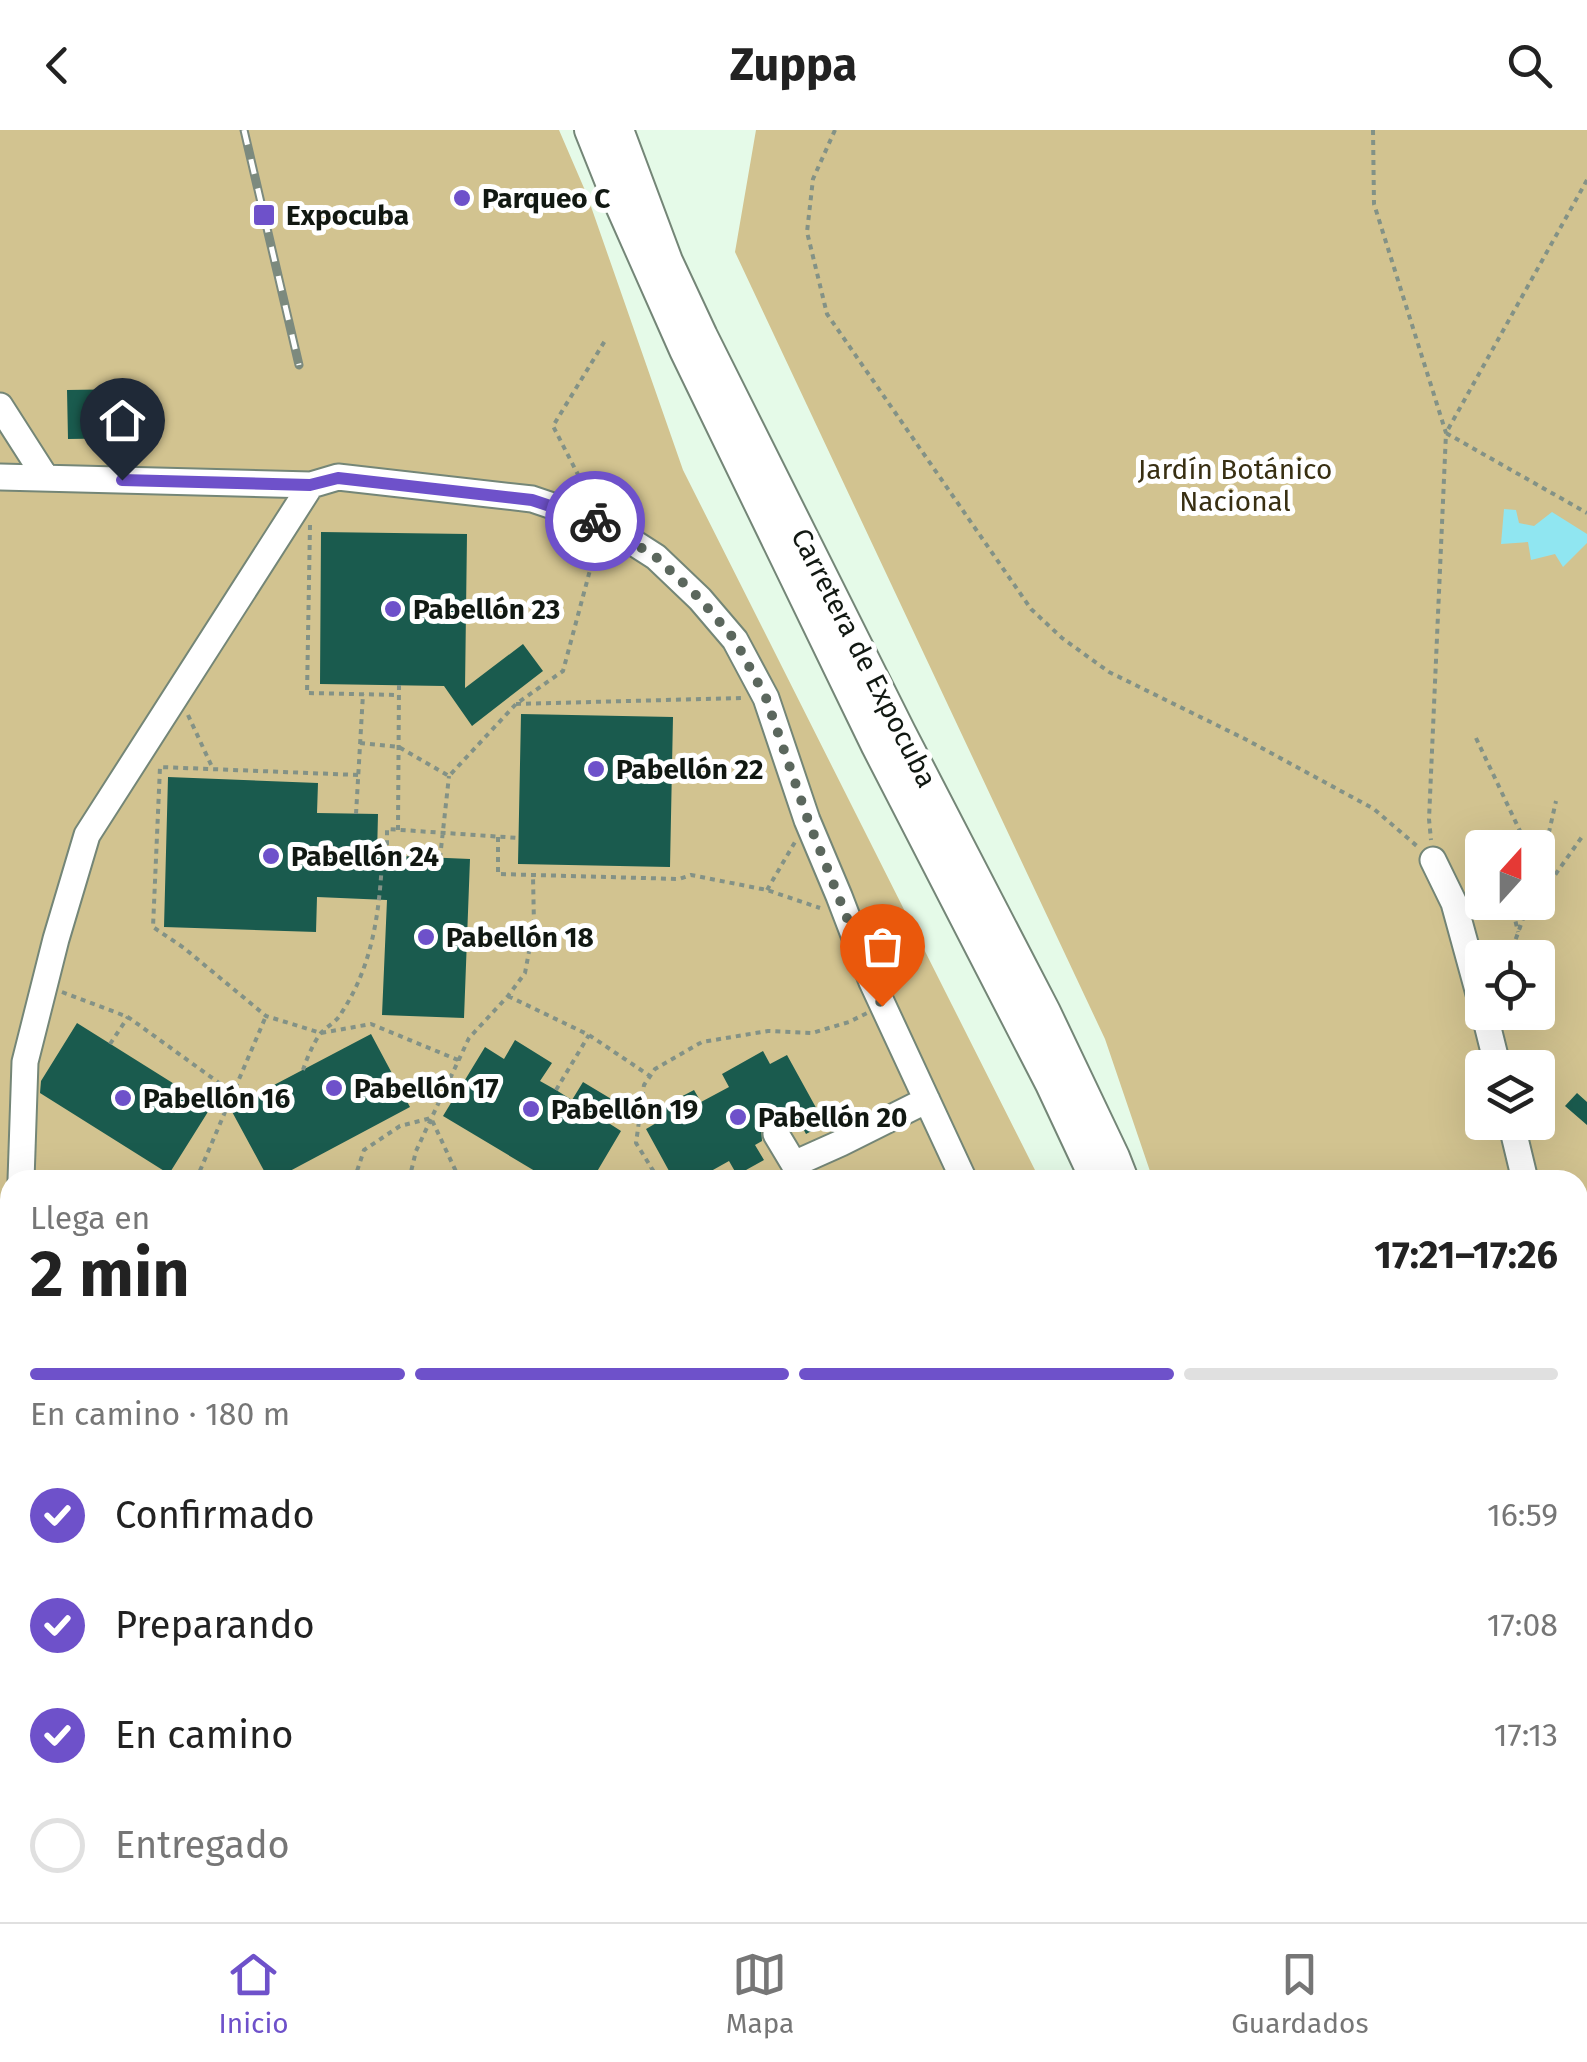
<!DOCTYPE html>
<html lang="es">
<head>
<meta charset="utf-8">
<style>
	:root { --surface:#fff; --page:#f6f6f6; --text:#222; --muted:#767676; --line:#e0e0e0; --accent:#6e51ca }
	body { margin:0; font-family:"Fira Sans",sans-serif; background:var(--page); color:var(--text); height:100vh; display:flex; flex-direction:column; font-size:38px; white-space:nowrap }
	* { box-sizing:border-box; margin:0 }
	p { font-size:32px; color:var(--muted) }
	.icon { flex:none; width:55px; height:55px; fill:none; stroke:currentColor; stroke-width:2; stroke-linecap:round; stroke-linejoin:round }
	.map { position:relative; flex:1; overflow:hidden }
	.panel { position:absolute; left:0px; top:1040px; width:1588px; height:752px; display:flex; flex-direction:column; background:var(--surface); border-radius:30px 30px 0 0; box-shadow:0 10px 40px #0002 }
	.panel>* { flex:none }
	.needle { width:65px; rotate:21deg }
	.buttons { position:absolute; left:1465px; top:700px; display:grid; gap:20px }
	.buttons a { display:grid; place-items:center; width:90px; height:90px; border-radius:10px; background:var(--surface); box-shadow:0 10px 40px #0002; font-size:50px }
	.pin { position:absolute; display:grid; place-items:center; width:85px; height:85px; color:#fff; margin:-102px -42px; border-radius:50% 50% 50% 0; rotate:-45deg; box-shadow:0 0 10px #0007 }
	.pin .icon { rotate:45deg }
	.courier { position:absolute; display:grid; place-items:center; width:100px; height:100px; margin:-50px; border:8px solid #6e51ca; border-radius:50%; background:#fff; color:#222; box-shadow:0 2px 12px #0007 }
	.overview em { font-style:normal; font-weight:700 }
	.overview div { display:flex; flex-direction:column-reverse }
	.overview { display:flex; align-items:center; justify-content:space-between; height:170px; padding:0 30px }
	h1 { font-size:65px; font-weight:700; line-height:75px }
	.bar { display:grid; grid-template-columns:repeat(4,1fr); gap:15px 10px; align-content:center; height:120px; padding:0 30px }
	.bar i { height:12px; border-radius:8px; background:var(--line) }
	.bar .current { background:var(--accent) }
	.bar p { grid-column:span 4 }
	ol { padding:0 30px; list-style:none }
	li { display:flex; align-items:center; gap:30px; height:110px }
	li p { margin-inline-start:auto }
	li .icon { padding:10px; border-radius:50%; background:var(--accent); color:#fff; stroke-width:4 }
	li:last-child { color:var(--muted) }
	li i { width:55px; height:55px; border:5px solid var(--line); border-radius:50% }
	header { display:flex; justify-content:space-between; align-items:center; height:130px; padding:0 30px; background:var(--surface); font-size:45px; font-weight:700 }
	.dock { display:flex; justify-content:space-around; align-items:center; height:140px; border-top:2px solid var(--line); background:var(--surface); font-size:28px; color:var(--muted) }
	.dock a { display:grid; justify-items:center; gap:5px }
	.dock .current { color:var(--accent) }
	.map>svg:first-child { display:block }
	.green { fill:#d2c390; fill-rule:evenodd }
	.water { fill:#90e6f1 }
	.building { fill:#1a5b4e }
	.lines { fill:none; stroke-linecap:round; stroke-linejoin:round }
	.minor-casing { stroke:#748677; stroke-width:29 }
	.major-casing { stroke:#748677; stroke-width:34 }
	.path { stroke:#839286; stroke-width:4; stroke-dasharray:5 5; stroke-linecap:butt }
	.minor { stroke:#fff; stroke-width:25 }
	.major { stroke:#fff; stroke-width:30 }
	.rail-casing { stroke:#7c8a7e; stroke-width:9 }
	.rail { stroke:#fff; stroke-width:5; stroke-dasharray:15; stroke-linecap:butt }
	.done { stroke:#5b675d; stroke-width:10; stroke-dasharray:0 18 }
	.route { stroke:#6e51ca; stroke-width:12 }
	.poi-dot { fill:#6e51ca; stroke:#fff; stroke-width:4 }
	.labels { text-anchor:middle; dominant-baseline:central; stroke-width:10; stroke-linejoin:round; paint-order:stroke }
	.poi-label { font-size:28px; font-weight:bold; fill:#111812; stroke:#fff; text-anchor:start }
	.park-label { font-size:28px; fill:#382f12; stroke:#fff }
	.street-label { font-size:28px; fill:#111812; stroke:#fff }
</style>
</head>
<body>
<header><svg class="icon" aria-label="back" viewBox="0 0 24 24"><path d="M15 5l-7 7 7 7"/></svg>Zuppa<svg class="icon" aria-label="search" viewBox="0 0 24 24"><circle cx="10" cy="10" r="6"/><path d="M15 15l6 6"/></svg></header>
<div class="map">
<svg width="1587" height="1792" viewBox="0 0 1587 1792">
	<rect width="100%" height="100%" fill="#e5fae8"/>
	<path class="green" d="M0,0H559L587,65L683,340L1040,1050H10V1782H1125V1792H0Z
		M756,0H1587V1710L1578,1711V1050H1153L1105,909L735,122ZM1482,718H1538V772H1482ZM1482,828H1538V882H1482ZM1482,938H1538V992H1482Z
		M1587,1735V1792H1562L1567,1783L1578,1782V1758Z"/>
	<path class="water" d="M1504,379L1516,380L1519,393L1534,396L1552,382L1587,404V413L1563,437L1555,424L1531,430L1528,412L1501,414Z"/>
	<path class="building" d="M133,259L134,308L68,309L67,260Z
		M321,402L467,404L465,558L523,514L543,541L472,596L444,556L320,554Z
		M521,584L673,587L670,737L518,734Z
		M168,647L318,653L317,683L378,684L377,725L470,729L464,888L382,885L387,770L317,767L316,802L164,797Z
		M77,893L211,977L169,1044L40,963L41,951Z
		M371,904L410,977L273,1050H269L230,978Z
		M515,910L552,933L540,951L556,960L572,970L583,952L618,973L607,992L621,1001L592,1050H550L443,986L485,917L504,929Z
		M763,921L770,934L787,925L825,994L806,1004L799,991L790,996L783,989L769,990L761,997L762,1011L755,1015L764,1030L737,1045L729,1031L695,1050H674L646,999L658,992L652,982L694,960L701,972L729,957L722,944Z
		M1577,963L1587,972V995L1565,976Z"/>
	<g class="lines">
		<defs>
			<path id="minor" d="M0,276L46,348
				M0,347L311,355L338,347L532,369L603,393L656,427L700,469L735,510L766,568L807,690L839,766L872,852L964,1050
				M1433,730L1454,773L1482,875
				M1484,882L1498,938
				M1511,992L1525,1050
				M776,1004L794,1034L841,1013L927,970
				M21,1050L25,932L56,809L87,705L311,355
				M1578,1260L1587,1272
				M10,1389L6,1527L10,1533
				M1578,1679L1587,1667
				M181,1782L190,1792
				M510,1792L514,1782
				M1008,1792L1011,1782
				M1535,1792L1539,1782"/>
			<path id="major" d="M590,0L614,60L685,220L877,616L1051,954L1096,1050
				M618,0L667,131L702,206L900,602L1045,882L1114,1027L1123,1050
				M1174,1792L1177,1782"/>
		</defs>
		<use href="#minor" class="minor-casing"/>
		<use href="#major" class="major-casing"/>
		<path class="path" d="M835,0L813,49L807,102L827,184L1031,479L1062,508L1109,542L1247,610L1374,679L1418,717
			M1373,0L1374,74L1446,303L1429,689L1431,710
			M1587,50L1446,303L1587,383
			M588,364L553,296L606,209
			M310,395L307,563L399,565
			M516,574L741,568
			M188,585L213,639
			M1476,608L1528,718
			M360,613L399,617L449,646L516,574L563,541L597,414
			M358,645L160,637L153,797L184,818L266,886L321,903L371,894L458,930
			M356,684L363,564
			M398,700L399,555
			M498,707V744L679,749L691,745L767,760L820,778
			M440,728L449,646
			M1538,737L1540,742L1538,748
			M1540,742L1556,671
			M767,760L795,712
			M1538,769L1584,704
			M1511,772L1518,802
			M1526,785L1535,772
			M1509,828L1529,772
			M62,862L128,887L233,963
			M508,866L589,905L650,946
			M110,914L128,887
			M303,940C307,928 313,914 320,904C327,896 337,892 342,882C372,836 379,785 382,732H387V699L519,708
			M556,960L589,905
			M196,1050L266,886
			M354,1050L364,1020L400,996L431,988L460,1050
			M409,1050L416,1021L469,908L508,866L525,843L534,795L533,746
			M633,1050L651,1039
			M659,1050L636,1013L644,955L655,939L702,912L768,901L812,903L849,892L867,883
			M1578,1441L1586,1448
			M418,1782L424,1792
			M581,1782L597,1792
			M761,1782L774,1792
			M223,1792L236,1782
			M846,1792V1782"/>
		<use href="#minor" class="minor"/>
		<use href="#major" class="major"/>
		<defs>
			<path id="rail" d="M244,0L299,235"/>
		</defs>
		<use href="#rail" class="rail-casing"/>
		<use href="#rail" class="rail"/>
	</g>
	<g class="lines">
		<path class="done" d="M595,391L603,394L656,427L700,469L735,510L766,568L808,690L882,876"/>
		<path class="route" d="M122,350L310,355L338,348L532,370L595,391"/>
	</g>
	<g class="poi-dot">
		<circle cx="462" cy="68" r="10"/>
		<rect x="252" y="73" width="24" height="24" rx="5"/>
		<circle cx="393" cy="479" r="10"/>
		<circle cx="596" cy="639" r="10"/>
		<circle cx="271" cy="726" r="10"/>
		<circle cx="426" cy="807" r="10"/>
		<circle cx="334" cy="958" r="10"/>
		<circle cx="123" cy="968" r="10"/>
		<circle cx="531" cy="979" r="10"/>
		<circle cx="738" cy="987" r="10"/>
	</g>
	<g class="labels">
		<g class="poi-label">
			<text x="482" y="68">Parqueo C</text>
			<text x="286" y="85">Expocuba</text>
			<text x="413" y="479">Pabellón 23</text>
			<text x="616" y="639">Pabellón 22</text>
			<text x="291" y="726">Pabellón 24</text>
			<text x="446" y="807">Pabellón 18</text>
			<text x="354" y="958">Pabellón 17</text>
			<text x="143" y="968">Pabellón 16</text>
			<text x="551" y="979">Pabellón 19</text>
			<text x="758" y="987">Pabellón 20</text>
		</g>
		<g class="park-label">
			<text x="1235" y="339">Jardín Botánico<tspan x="1235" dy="32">Nacional</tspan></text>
		</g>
		<g class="street-label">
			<text transform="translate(864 528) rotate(63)">Carretera de Expocuba</text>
		</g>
	</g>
</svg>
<div class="buttons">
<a><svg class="needle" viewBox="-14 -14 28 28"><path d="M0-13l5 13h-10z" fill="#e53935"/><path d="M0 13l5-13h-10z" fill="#767676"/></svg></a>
<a><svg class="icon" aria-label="locate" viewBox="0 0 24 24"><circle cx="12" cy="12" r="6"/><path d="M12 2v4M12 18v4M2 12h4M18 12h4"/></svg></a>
<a><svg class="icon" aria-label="layers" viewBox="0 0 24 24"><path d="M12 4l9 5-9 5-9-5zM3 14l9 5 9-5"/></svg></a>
</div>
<div class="pin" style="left:882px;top:876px;background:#ea580c"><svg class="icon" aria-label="bag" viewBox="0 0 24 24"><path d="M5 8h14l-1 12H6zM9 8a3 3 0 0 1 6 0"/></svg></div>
<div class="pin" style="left:122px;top:350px;background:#1f2937"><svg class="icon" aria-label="home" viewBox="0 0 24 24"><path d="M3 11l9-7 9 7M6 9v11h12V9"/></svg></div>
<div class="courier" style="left:595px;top:391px"><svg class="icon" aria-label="bike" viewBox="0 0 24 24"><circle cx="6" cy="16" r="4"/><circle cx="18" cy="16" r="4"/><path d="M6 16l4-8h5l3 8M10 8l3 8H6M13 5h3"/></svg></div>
<section class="panel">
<div class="overview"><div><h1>2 min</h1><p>Llega en</p></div><em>17:21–17:26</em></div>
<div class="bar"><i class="current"></i><i class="current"></i><i class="current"></i><i></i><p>En camino · 180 m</p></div>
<ol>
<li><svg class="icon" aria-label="check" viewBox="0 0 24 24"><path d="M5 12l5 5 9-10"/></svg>Confirmado<p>16:59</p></li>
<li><svg class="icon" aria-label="check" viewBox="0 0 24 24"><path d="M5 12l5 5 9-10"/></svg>Preparando<p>17:08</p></li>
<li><svg class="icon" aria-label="check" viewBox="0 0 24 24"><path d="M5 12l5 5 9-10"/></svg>En camino<p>17:13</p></li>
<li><i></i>Entregado</li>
</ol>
</section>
</div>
<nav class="dock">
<a class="current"><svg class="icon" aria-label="home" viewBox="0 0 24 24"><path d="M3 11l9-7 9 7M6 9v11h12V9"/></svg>Inicio</a>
<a><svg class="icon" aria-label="map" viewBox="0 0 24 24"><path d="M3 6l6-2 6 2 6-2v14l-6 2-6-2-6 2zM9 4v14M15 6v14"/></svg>Mapa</a>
<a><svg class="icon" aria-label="saved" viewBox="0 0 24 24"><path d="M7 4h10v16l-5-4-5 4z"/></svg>Guardados</a>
</nav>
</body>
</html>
